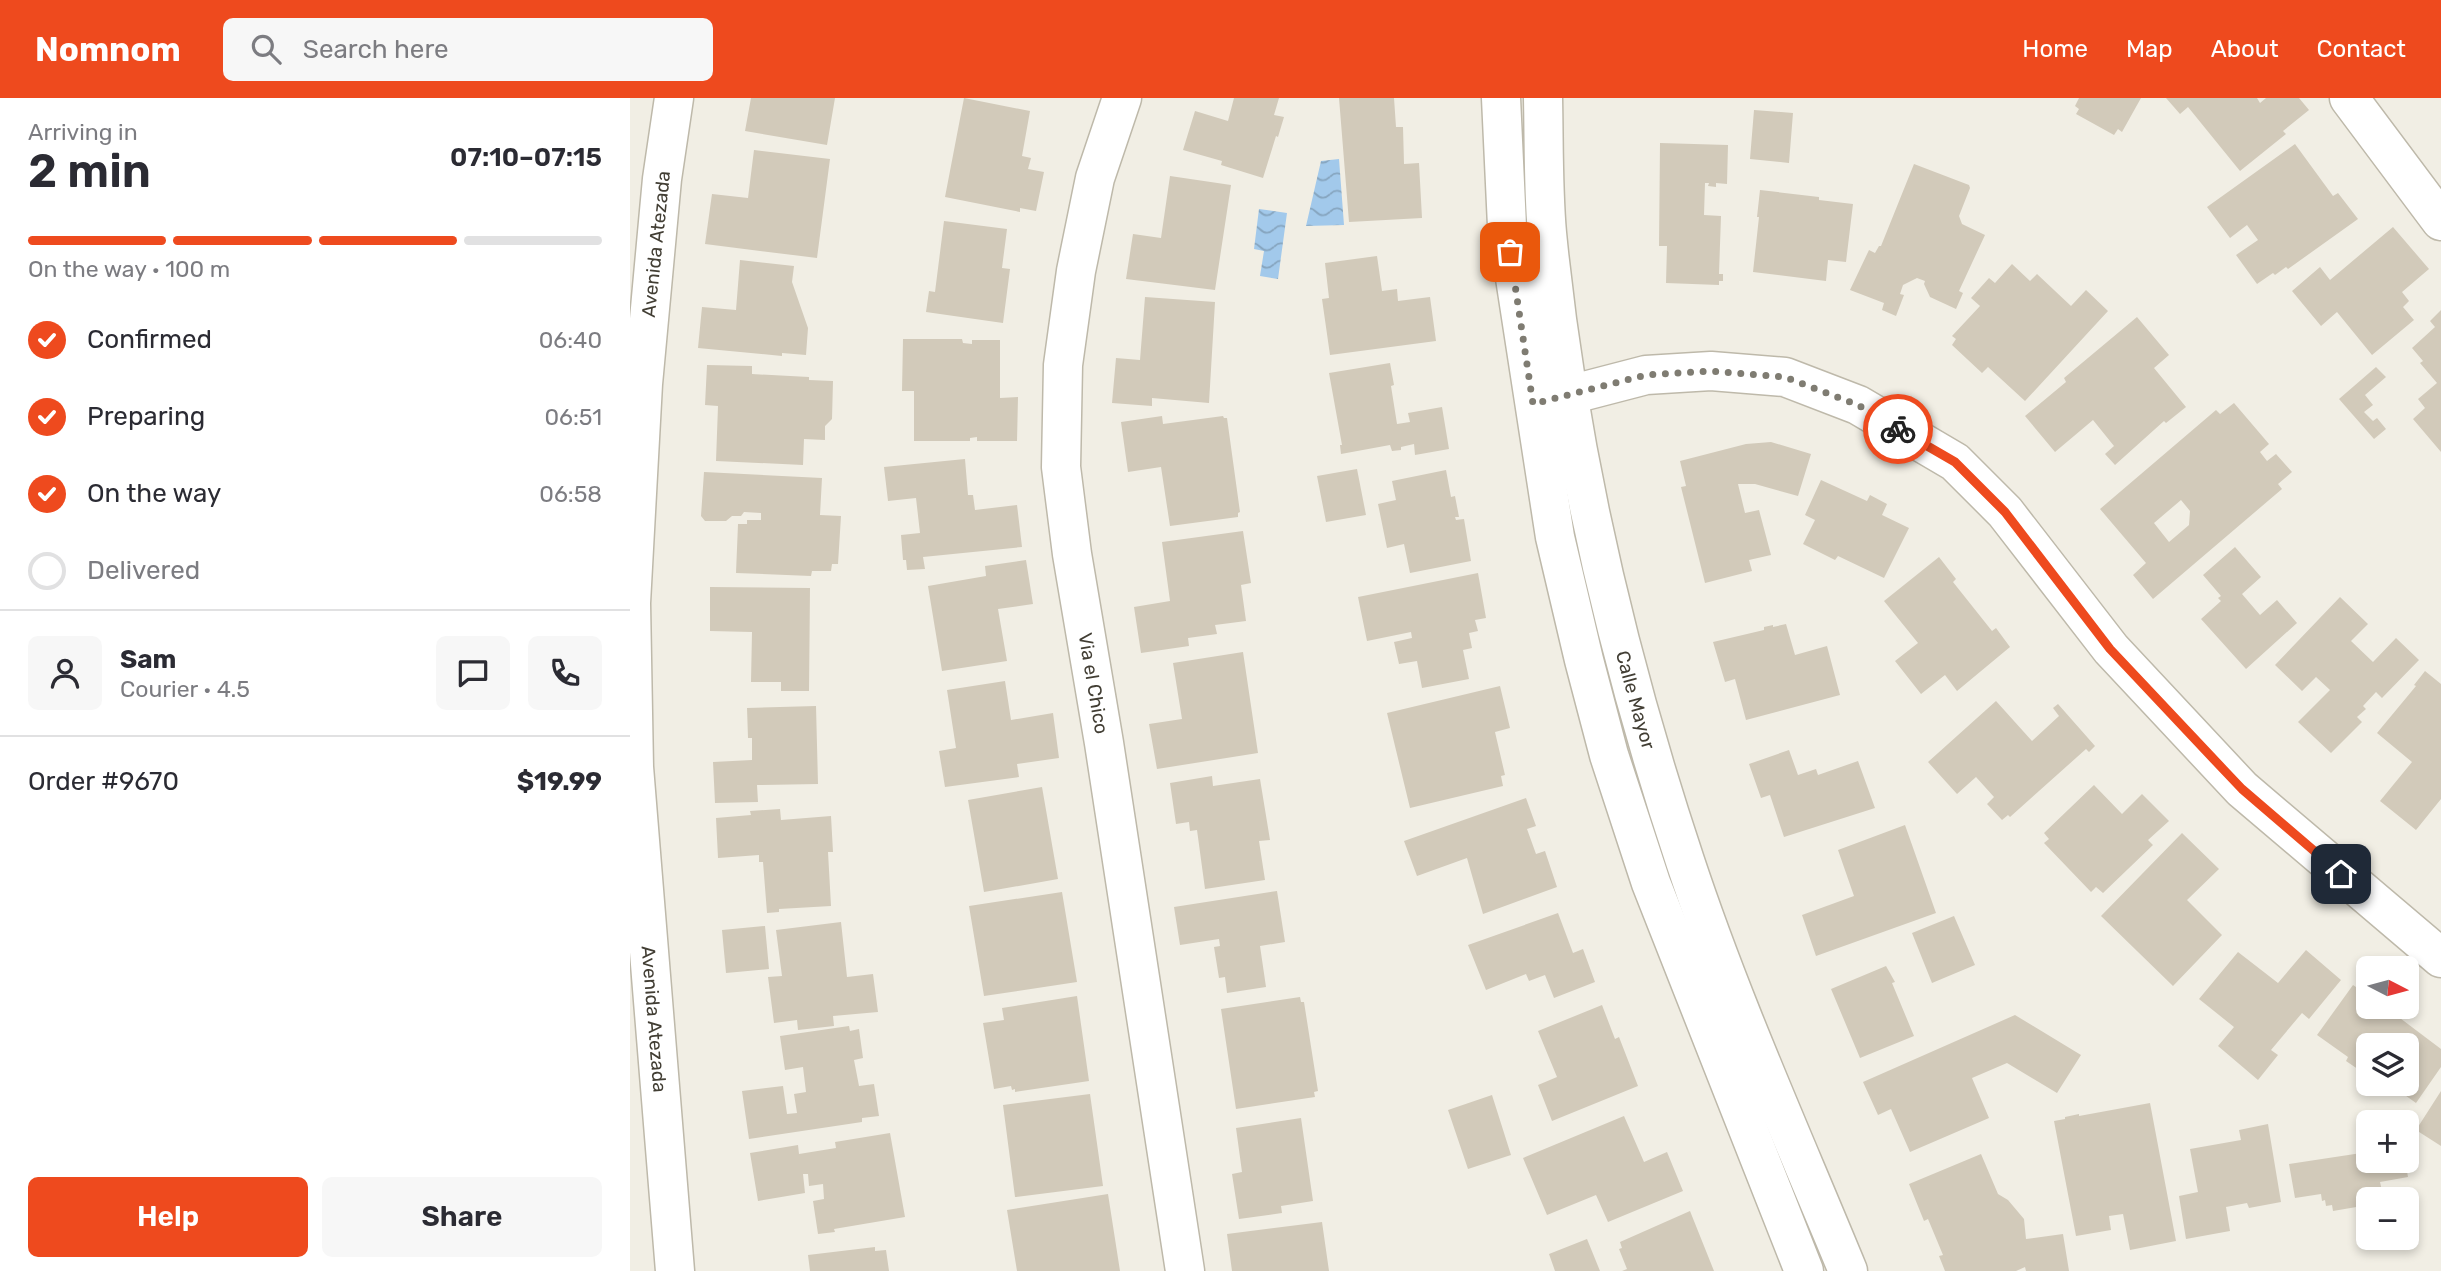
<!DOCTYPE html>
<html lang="en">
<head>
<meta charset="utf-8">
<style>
	:root { --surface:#fff; --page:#f7f7f7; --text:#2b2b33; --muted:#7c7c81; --line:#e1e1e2; --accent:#ee4a1e }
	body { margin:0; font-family:Rubik,sans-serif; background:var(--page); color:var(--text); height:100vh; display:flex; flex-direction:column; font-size:26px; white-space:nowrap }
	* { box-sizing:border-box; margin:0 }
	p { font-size:23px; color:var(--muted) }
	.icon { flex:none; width:38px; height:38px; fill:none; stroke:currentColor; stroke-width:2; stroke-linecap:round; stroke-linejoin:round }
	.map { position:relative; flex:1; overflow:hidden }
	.side { display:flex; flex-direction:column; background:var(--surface); width:630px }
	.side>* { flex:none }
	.needle { width:46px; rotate:96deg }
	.tools { position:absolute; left:1726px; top:858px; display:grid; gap:14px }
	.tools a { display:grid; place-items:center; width:63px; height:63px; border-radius:10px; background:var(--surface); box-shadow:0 4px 10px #0003; font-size:35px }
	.pin { position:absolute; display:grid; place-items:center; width:60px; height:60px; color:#fff; margin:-30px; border-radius:14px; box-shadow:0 4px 10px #0006 }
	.courier { position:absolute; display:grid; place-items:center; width:70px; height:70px; margin:-35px; border:5px solid #ee4a1e; border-radius:50%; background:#fff; color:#222; box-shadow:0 2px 9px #0007 }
	.summary em { font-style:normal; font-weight:600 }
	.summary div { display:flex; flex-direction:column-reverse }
	.summary { display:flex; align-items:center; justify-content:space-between; height:119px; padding:0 28px }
	h1 { font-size:46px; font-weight:600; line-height:52px }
	.bar { display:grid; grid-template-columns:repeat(4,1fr); gap:10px 7px; align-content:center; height:84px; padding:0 28px }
	.bar i { height:9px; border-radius:5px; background:var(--line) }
	.bar .selected { background:var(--accent) }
	.bar p { grid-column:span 4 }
	.line { display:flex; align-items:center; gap:18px; padding:0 28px; border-top:2px solid var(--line) }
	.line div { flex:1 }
	.round { display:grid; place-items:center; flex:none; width:74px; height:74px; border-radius:10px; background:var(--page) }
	ol { padding:0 28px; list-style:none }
	li { display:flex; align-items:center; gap:21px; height:77px }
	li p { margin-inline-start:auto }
	li .icon { padding:7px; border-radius:50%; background:var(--accent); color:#fff; stroke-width:4 }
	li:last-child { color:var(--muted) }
	li i { width:38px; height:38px; border:4px solid var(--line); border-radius:50% }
	.cta { display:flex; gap:14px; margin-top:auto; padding:14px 28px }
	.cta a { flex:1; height:80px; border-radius:10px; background:var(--accent); color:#fff; font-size:28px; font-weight:600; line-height:80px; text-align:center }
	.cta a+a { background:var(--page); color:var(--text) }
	header { display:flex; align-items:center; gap:42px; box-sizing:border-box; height:98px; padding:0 35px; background:var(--accent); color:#fff }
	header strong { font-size:33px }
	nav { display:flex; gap:38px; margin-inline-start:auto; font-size:24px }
	.search { width:490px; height:63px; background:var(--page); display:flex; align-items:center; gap:18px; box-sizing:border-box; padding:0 24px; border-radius:10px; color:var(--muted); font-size:26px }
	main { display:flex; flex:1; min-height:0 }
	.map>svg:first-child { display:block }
	.water { fill:url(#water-waves) }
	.building { fill:#d2caba; fill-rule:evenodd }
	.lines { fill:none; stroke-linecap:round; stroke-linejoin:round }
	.minor-casing { stroke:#beb9aa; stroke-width:41 }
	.minor { stroke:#fff; stroke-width:38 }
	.done { stroke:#7f7c72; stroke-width:7; stroke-dasharray:0 12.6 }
	.route { stroke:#ee4a1e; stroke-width:9 }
	.labels { text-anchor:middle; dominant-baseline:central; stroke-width:7; stroke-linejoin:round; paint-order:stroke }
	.street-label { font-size:19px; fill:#423e34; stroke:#fff }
</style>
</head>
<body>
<header>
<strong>Nomnom</strong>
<div class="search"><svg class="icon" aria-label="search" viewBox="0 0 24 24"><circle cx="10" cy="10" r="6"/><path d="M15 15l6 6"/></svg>Search here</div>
<nav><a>Home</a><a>Map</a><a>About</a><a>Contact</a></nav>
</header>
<main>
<section class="side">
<div class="summary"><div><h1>2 min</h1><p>Arriving in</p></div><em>07:10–07:15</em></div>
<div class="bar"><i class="selected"></i><i class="selected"></i><i class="selected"></i><i></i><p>On the way · 100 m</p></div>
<ol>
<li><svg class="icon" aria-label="check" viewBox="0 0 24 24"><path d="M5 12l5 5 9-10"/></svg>Confirmed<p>06:40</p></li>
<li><svg class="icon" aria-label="check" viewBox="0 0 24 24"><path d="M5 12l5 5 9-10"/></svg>Preparing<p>06:51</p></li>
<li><svg class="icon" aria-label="check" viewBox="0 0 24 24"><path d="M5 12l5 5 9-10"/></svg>On the way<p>06:58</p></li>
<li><i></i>Delivered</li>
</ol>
<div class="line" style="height:126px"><a class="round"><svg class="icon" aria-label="person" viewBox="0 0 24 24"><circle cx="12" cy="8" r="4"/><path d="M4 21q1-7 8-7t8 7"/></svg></a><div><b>Sam</b><p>Courier · 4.5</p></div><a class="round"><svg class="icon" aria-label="chat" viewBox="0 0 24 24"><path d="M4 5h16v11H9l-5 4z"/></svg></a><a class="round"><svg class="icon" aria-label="phone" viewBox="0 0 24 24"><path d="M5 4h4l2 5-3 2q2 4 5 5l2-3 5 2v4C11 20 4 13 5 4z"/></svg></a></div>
<div class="line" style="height:91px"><div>Order #9670</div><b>$19.99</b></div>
<div class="cta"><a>Help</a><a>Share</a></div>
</section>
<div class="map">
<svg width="1811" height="1173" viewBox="0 0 1811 1173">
	<defs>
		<pattern id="water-waves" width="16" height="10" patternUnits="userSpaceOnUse" patternTransform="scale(1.75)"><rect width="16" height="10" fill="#a2c9eb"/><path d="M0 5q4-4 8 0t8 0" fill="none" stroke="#86a5bf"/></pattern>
	</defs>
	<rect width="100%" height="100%" fill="#f1eee4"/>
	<path class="water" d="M709,61L714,127L676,128L691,63Z
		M629,111L657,115L648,181L630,178L634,153L624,151Z"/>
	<path class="building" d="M121,0H205L197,47L115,33Z
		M334,0L400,13L392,58L401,60L398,71L414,74L406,113L390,110V114L315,99Z
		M604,0H649L644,17L654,19L648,39L646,38L633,80L591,67L592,63L553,52L565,13L598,23Z
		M709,0H764L766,29H773L774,66L789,65L792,120L719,124Z
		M1449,0H1511L1492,34L1488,31L1484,37L1446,16L1449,11L1445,8Z
		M1536,0H1627L1630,5L1636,0H1669L1679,12L1653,33L1656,36L1610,73L1558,9L1550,16Z
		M1124,12L1163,15L1159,65L1120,61Z
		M1030,45L1098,47L1097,86L1086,85V89L1078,88L1079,85H1075L1074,117L1091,118L1089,176H1093V183H1089V187L1036,185L1037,148H1029Z
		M1665,46L1703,98L1708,95L1728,121L1658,171L1656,169L1645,177L1643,175L1627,186L1606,157L1628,142L1617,127L1600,140L1577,109Z
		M124,52L200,61L187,160L75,146L82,96L118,100Z
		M1284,66L1339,87L1340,90L1329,118L1332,126L1355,137L1329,193L1333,195L1326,211L1300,199L1294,186L1295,183L1287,180L1273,187L1270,196L1274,197L1266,218L1252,212L1254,205L1220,192L1239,152L1245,155L1249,148H1251Z
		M540,78L601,87L585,192L496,181L503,136L531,140Z
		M1130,92L1189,99V102L1223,106L1216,164L1198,162L1196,183L1123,174L1129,119H1127Z
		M314,123L377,131L372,170L380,171L373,225L296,214L299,193L305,194Z
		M1763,129L1799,171L1772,194L1779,203L1773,209L1784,222L1742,257L1707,214L1691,228L1662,193L1690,169L1700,182Z
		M747,158L752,193L767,191L768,203L800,199L806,243L700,257L692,201L699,200L695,165Z
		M110,162L164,168L162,184L178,230L176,257L152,255V258L68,250L72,209L106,212Z
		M1382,166L1400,183L1407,176L1441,208L1456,192L1478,213L1395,303L1358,269L1352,275L1322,247L1326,241L1322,238L1350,208L1341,200L1359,180L1365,185Z
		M515,199L585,204L579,305L522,300V308L482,305L486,260L510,262Z
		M1811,212V354L1783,321L1795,310L1788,301L1807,285L1790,265L1793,263L1782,250L1805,229L1800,223Z
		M1507,219L1539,257L1524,270L1556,309L1536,325L1534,323L1485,367L1475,356L1484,348L1463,322L1425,354L1395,318L1436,284L1434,280Z
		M273,241H332L333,245L342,246V242H370V300L388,299L387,343H347V339L340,340V343H284V293H272Z
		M760,265L764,287L761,288L767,326L780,324L778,315L812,309L819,351L785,357L784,346L771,349V352L762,353L760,347L711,356L710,347H712L699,275Z
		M77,267L122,268V276L179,279V282L203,283L202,321L195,328V342L174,341L173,367L86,363L88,308L75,307Z
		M1746,269L1756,279L1735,297L1743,307L1734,314L1743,323L1747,320L1756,331L1744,341L1709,301Z
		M1604,305L1639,346L1630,354L1637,363L1646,356L1662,374L1648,386L1652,391L1523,501L1503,477L1516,465L1470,411L1586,312L1590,316ZM1551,402L1560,413L1559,427L1539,444L1524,425Z
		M532,318L533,326L593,318L594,320H597L610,414L608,415V419L540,428L531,369L498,374L491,324Z
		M1141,344L1181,356L1168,398L1125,386H1108L1115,415L1129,412L1141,457L1119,462L1122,473L1075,485L1051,389L1056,388L1050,363L1116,346Z
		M335,361L338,397H343L345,412L387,407L392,449L293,459L295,471L277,472L276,462H273L271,437L290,435L286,400L258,403L254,369Z
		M727,371L736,417L696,424L687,378Z
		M816,372L821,399L825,398L829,419H825L826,422L834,421L841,463L780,475L774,446L757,450L748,406L766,402L762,383Z
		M74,374L192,380L190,417L211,418L208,466H202L201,473H182L181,478L106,475L108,426H117V422H131V415L114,414L111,418H102L96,423H75L71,418Z
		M1191,382L1237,403L1240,397L1257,406L1252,417L1279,430L1254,480L1208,458L1205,462L1173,446L1185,422L1175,417Z
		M613,433L621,485L611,487L616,523L585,527L587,536L558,540L559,548L511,555L504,509L540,503L532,444Z
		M1605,449L1631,479L1612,496L1630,517L1647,502L1667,525L1616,571L1571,521L1591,503L1588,500L1591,498L1573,477Z
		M1309,459L1326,481L1323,484L1362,533L1366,530L1380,549L1327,593L1315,577L1291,596L1265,563L1288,545L1254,503Z
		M396,462L403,506L368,511L377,563L312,573L298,488L356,478L355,468Z
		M848,475L856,520L845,522L848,533L839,535L842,550L833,552L839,581L792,590L787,563L769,566L764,544L782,540L781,534L737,543L728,499Z
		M80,489L180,490L179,593H151V584H121L122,534L80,533Z
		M1710,499L1738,526L1721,543L1743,564L1766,540L1789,562L1752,600L1746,594L1733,608L1736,611L1727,619L1732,624L1701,655L1668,624L1700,592L1686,579L1672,593L1645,567Z
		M1156,526L1165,557L1197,548L1210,597L1116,622L1105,581L1095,584L1083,544L1134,532V529L1143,527V529Z
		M613,554L628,655L527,671L519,626L552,621L543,565Z
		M1795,573L1811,586V701L1786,732L1750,703L1782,664L1747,635L1786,588L1784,587Z
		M375,583L381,622L423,615L429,660L387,666L389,679L315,689L309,653L326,650L317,592Z
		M870,588L880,630L865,634L875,677L871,678L873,688L780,710L757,615Z
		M1366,603L1402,643L1429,618L1423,610L1428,606L1465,648L1459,654L1456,651L1380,719L1378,717L1372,722L1357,706L1364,699L1346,679L1327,696L1298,664Z
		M186,608L188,686L127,687L128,704L85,705L83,664L122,662V640H118L117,610Z
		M1159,652L1168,677L1186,671L1188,677L1228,663L1245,710L1154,739L1140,697L1131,700L1119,666Z
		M582,678L583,688L630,681L640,742L629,743L635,782L575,791L567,732L560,733L559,724L546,726L540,685Z
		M1464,687L1492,716L1512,696L1539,723L1518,742L1523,747L1473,795L1466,789L1461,794L1414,745L1419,741L1414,735Z
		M412,689L428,781L354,794L338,702Z
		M896,700L906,728L897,731L906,756L915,753L927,789L853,816L837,760L787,778L774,743Z
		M150,711L151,722L201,718L203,754H198L201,808L149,811V814L137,815L133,764H129V757L88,760L86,720L121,717L120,713Z
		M1275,727L1306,815L1186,858L1172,817L1224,798L1208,752Z
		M1552,735L1589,771L1557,802L1592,837L1543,888L1471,818Z
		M647,793L655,844L630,848L636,889L597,895L595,879L589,880L584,849L590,848L589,841L550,847L544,809Z
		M432,794L447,884L354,898L339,808Z
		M928,815L943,855L953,851L965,884L924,900L915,877L899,883L896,876L856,892L838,847Z
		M1324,818L1345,867L1302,885L1282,835Z
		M211,824L217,879L243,876L248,914L203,918L204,928L168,932L167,922L144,925L138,879L152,878L146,832Z
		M135,828L139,871L96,875L92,832Z
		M1676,852L1711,882L1679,921L1672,915L1641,952L1648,957L1628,982L1588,948L1604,929L1569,901L1608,854L1648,885Z
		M1256,868L1265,884L1262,885L1284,938L1230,960L1201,891Z
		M1723,887L1738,897V908H1754L1811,951V969L1786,1005L1758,985H1776V947H1738V978L1716,963L1718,959L1687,937Z
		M447,898L459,983L385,994V991L382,992L381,988L364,991L353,925L374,922L372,910Z
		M670,899L671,904H674L688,993L684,994L685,999L606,1011L591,911Z
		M972,907L985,941L989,939L1008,988L922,1023L908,987L927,979L908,933Z
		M1385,917L1451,957L1427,995L1377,965L1342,980L1359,1020L1280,1054L1261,1011L1248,1017L1233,984Z
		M219,928L220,933L229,931L233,960L224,962L229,988L244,986L249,1018L232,1020V1024L119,1041L112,993L153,988L157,1016L167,1015L164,996L176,994L173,969L155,972L150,938Z
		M1811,993V1048L1786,1032Z
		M460,996L473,1088L385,1099L373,1007Z
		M862,997L881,1057L838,1071L818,1012Z
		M1520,1005L1546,1143L1500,1152L1493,1116L1479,1118L1481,1132L1446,1138L1424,1023L1435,1021V1019L1449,1016V1018Z
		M994,1018L1014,1064L1037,1054L1053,1093L978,1124L966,1097L917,1117L893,1060Z
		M671,1020L683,1103L651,1108L652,1115L609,1121L602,1076L612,1074L606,1030Z
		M1638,1026L1651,1104L1619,1110L1617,1105L1596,1109L1600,1133L1556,1141L1549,1098L1568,1094L1560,1051L1611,1042L1609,1032Z
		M260,1035L275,1119L204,1131L205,1134L188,1136L183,1103L194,1101L193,1086L179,1088L178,1076H173L175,1095L128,1103L120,1055L168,1047L169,1056L206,1050L205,1044Z
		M1738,1054V1062H1775L1778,1079L1750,1084L1752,1093L1741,1095L1742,1101H1738V1107L1703,1113L1702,1107L1696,1108L1695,1102L1692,1103L1691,1096L1665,1100L1659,1066Z
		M1351,1056L1368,1096L1378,1102L1394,1121L1396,1141L1433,1136L1439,1173H1396L1395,1169L1386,1173H1315L1309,1158L1313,1157L1298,1121L1294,1123L1279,1086Z
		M478,1096L490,1173H387L377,1112Z
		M1060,1113L1084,1173H992L997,1171L989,1151L992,1150L990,1144Z
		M692,1124L699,1173H602L597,1136Z
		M957,1141L970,1173H925L919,1156Z
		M245,1149V1153L256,1152L259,1173H180L178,1157Z"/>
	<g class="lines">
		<defs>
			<g id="minor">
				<path id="s1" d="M44,0L32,81L13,286L1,505L4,669L45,1173"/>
				<path id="s2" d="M492,0L465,80L446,173L433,267L431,369L442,456L474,645L555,1173"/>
				<path d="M871,0L877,128L925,439L954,562L979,657L1021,785L1174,1173"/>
				<path id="s3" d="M913,0C914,45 913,90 917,135C938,349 987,559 1055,763C1101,902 1162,1037 1218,1173"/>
				<path d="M1719,0L1811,123"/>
				<path d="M916,303L1016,277L1081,273L1155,279L1228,307L1325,364L1375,414L1481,551L1612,691L1811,860"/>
			</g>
		</defs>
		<use href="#minor" class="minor-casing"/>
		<use href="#minor" class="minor"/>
	</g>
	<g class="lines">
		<path class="done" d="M880,154L903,306L1016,277L1081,273L1155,279L1228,307L1268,331"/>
		<path class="route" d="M1268,331L1325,364L1375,414L1480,551L1593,671L1612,691L1711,776"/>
	</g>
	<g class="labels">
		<g class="street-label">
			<text transform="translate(26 146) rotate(-84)">Avenida Atezada</text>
			<text stroke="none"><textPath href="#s2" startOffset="595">Via el Chico</textPath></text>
			<text stroke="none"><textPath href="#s3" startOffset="611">Calle Mayor</textPath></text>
			<text stroke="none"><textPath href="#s1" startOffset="924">Avenida Atezada</textPath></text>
		</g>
	</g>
</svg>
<div class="tools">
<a><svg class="needle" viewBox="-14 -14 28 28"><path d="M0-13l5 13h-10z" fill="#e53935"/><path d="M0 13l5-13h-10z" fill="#7c7c81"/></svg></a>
<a><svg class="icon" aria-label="layers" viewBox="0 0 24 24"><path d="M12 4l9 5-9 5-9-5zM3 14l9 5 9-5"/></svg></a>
<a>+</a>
<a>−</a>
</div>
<div class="pin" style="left:880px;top:154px;background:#ea580c"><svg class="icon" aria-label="bag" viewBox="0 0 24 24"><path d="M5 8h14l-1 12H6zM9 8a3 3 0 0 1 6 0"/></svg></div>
<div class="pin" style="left:1711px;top:776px;background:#1f2937"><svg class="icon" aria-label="home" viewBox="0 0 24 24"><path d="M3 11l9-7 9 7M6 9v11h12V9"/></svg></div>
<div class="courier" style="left:1268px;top:331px"><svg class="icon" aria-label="bike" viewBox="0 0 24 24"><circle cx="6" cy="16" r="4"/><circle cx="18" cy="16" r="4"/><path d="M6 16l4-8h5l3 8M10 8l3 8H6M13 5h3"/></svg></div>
</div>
</main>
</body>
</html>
